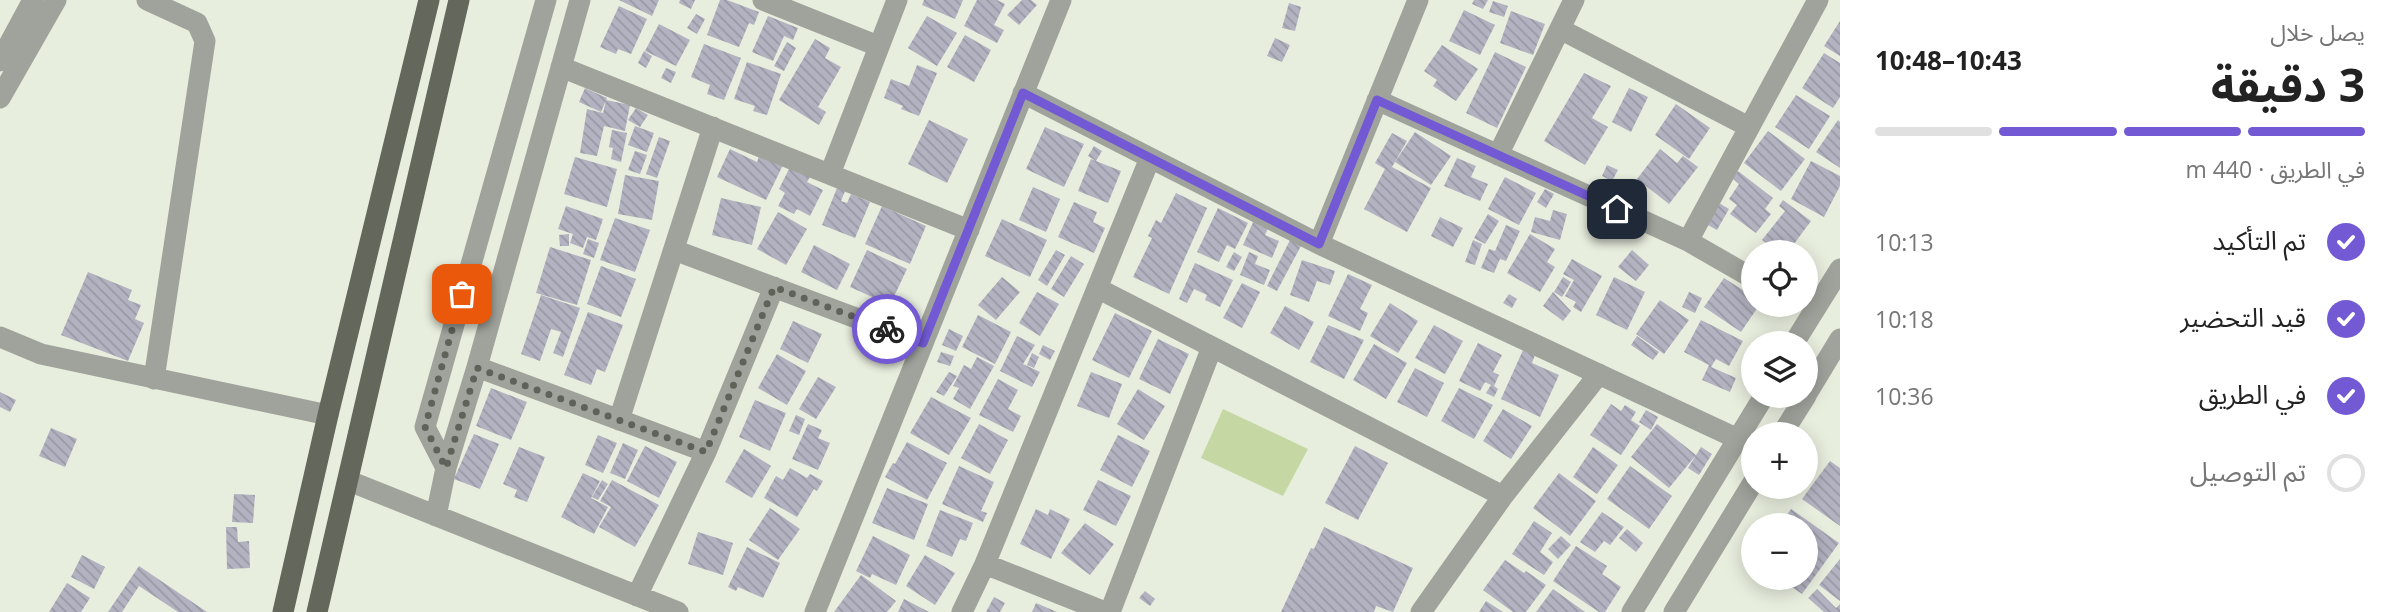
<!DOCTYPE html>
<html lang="ar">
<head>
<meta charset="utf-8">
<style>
	:root { --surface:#fff; --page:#f6f6f6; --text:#222; --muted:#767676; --line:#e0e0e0; --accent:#735ad4 }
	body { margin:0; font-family:"Open Sans","Noto Sans Arabic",sans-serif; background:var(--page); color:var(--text); direction:rtl; height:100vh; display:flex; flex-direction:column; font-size:26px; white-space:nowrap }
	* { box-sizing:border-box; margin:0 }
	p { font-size:23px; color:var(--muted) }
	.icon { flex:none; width:38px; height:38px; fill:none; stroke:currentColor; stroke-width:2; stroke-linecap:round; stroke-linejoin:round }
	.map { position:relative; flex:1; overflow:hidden; direction:ltr }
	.panel { display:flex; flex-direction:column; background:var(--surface); width:560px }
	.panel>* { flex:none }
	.tools { position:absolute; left:1741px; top:240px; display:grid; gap:14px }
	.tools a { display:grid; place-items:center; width:77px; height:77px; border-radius:50%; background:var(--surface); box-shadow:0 4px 18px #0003; font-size:35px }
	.pin { position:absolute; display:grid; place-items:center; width:60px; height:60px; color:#fff; margin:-30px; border-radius:14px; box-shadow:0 4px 10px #0006 }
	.courier { position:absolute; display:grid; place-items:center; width:70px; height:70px; margin:-35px; border:5px solid #735ad4; border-radius:50%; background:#fff; color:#222; box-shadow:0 2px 9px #0007 }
	.summary em { font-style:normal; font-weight:700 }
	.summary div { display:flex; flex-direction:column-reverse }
	.summary { display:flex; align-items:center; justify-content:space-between; height:119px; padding:0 35px }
	h1 { font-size:46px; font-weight:700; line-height:52px }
	.bar { display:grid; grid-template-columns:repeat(4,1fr); gap:10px 7px; align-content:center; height:84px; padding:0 35px }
	.bar i { height:9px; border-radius:5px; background:var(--line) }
	.bar .on { background:var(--accent) }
	.bar p { grid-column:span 4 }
	ol { padding:0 35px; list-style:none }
	li { display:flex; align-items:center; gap:21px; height:77px }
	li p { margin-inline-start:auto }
	li .icon { padding:7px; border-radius:50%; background:var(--accent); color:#fff; stroke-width:4 }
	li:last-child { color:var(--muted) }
	li i { width:38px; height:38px; border:4px solid var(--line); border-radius:50% }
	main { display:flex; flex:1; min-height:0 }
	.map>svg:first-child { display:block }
	.pitch { fill:#c5d8a3 }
	.building { fill:url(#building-back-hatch) }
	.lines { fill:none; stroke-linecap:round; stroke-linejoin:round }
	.minor { stroke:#a0a39c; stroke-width:21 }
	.major { stroke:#63675c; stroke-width:21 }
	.done { stroke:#5f6259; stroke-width:7; stroke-dasharray:0 12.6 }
	.route { stroke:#735ad4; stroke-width:9 }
</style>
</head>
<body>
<main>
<section class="panel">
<div class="summary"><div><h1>3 دقيقة</h1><p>يصل خلال</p></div><em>10:43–10:48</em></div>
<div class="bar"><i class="on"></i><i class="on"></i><i class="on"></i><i></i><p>في الطريق · 440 m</p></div>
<ol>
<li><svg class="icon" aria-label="check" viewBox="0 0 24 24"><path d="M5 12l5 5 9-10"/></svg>تم التأكيد<p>10:13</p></li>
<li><svg class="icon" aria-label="check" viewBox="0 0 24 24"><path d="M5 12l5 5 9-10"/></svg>قيد التحضير<p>10:18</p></li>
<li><svg class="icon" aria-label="check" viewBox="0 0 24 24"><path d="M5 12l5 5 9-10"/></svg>في الطريق<p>10:36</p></li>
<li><i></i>تم التوصيل</li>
</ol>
</section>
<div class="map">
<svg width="1840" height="612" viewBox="0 0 1840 612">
	<defs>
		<pattern id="building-back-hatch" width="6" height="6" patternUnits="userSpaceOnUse" patternTransform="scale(1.75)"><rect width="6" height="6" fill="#b3b2c1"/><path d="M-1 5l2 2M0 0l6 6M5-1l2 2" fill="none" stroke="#9998a5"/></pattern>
	</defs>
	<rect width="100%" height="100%" fill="#e8eede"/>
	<path class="pitch" d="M1223,409L1308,449L1283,496L1201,458Z"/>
	<path class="building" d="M619,0H659L652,16Z
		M680,0H695L691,9L679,3Z
		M720,0H727L759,12L754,25L749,23L739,47L707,35Z
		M924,0H963L955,19L922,5Z
		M977,0H997L1005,4L994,25L1004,30L997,43L964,26Z
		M1022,0H1031L1037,5L1019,25L1007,15Z
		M1474,0H1488L1483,9L1472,4Z
		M1493,1L1508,6L1504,17L1489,12Z
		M1289,3L1301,7L1295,31L1282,28Z
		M619,6L647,19L631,54L618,49L616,54L600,47Z
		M1464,10L1495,25L1480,55L1449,41Z
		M1511,11L1545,24L1533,55L1500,43Z
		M696,14L705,19L697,34L687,28Z
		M768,16L798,28L793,40L784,36L773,61L752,52Z
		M927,16L957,33L937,66L908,48Z
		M1840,21V56L1824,46Z
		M659,24L690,40L676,66L645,51Z
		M965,35L991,50L974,82L947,67Z
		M1275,38L1290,45L1282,62L1267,56Z
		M815,39L830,48L825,58L841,67L818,107L826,112L819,125L779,100Z
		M787,42L796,48L784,71L774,66Z
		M704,44L741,58L724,100L707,94L710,85L691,77Z
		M1442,45L1478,69L1456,101L1433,86L1437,80L1424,71Z
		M644,51L652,56L646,68L638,63Z
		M1495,52L1526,67L1497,128L1466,113Z
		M1824,53L1840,63V97L1833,108L1802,88Z
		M747,62L781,74L767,115L753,111L755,106L734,99Z
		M917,65L937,73L919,116L901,109L903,106L884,98L891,79L909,86Z
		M666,68L676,72L671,83L661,78Z
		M1584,73L1611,86L1592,118L1608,127L1585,165L1544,141Z
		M585,88L607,98L601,112L579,102Z
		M1629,88L1648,97L1631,132L1612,122Z
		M1796,95L1830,116L1809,149L1775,127Z
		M606,100L630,105L625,131L604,126L597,156L580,153L587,109L603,113Z
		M1676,104L1710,128L1689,159L1655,135Z
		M636,108L648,115L640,127L628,120Z
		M929,120L968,139L947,183L908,164Z
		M1838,120L1840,122V168L1816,152Z
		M635,126L654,133L647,152L628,145Z
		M1045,127L1084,144L1064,187L1026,169Z
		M612,130L627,133L621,162L611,159L613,148L609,147Z
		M1768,131L1805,159L1781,191L1744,163Z
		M1415,132L1451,156L1431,185L1395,162Z
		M1392,133L1407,141L1392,167L1431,188L1407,232L1364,209L1385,169L1375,163Z
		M659,137L670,141L657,178L646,174Z
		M1094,146L1102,151L1096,161L1088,156Z
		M730,149L757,162L760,154L783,165L766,200L717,177Z
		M1660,149L1677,163L1683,156L1698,167L1669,204L1637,179Z
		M635,151L647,155L640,174L628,170Z
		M575,157L617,169L607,207L564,194Z
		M1457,158L1476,166L1471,177L1488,184L1480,201L1444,186Z
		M1091,159L1121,171L1108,203L1078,191Z
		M1811,161L1840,176V186L1824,217L1791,199Z
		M791,165L811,175L807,182L823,190L810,216L797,209L794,214L778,206L785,193L779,189Z
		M1607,165L1618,170L1612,181L1602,176Z
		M1738,171L1773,198L1765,209L1771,214L1756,233L1730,214L1737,205L1729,199L1739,184L1732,178Z
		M625,175L659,181L652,220L618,214Z
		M1505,177L1536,193L1519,225L1488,209Z
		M1033,187L1060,199L1046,232L1019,220Z
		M837,188L845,191L841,201L847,203L851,194L870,202L855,238L822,225Z
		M1545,189L1554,194L1546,208L1537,202Z
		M1176,193L1207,208L1169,294L1133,277L1152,238L1148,236L1156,220L1161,223Z
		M721,198L761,207L752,245L712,235Z
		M1783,200L1811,221L1788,252H1778L1762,240L1785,211L1779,206Z
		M1074,202L1097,212L1093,222L1105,228L1094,253L1058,237Z
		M1719,203L1729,209L1717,230L1706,224Z
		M566,206L603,219L596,240L587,237L583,248L570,243L573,234L558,229Z
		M882,206L926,226L910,264L865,244Z
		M1218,208L1248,223L1235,249L1227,245L1219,262L1197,252Z
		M1553,210L1567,214L1560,240L1531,232L1535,217L1550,221Z
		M778,212L807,229L786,265L757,249Z
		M1488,214L1499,221L1485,244L1474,238Z
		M1440,217L1463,228L1453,247L1431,236Z
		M615,218L650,230L635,272L600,260Z
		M1002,219L1047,240L1030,277L985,256Z
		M1254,220L1269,226L1265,235L1279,241L1272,258L1243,245Z
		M1506,225L1520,231L1506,261L1500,259L1494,273L1481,268L1489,249L1495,251Z
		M569,234V246H560L559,235Z
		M1530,234L1555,249L1547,262L1555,267L1540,292L1507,273Z
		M1291,238L1302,244L1277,291L1267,286Z
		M588,239L599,243L594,258L583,254Z
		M1473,240L1482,244L1475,265L1465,262Z
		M814,245L850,264L837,290L801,272Z
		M550,247L591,260L577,305L536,293Z
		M867,250L907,269L890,305L850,287Z
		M1056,250L1065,255L1047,286L1038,280Z
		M1632,250L1649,265L1636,281L1618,267Z
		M1234,252L1242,257L1234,271L1226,267Z
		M1249,252L1258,256L1255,264L1270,270L1264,285L1240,275Z
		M1071,256L1084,264L1064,297L1051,289Z
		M1572,259L1602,276L1581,312L1573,307L1576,302L1565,296L1574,280L1563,274Z
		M1302,260L1335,271L1330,285L1317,281L1309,302L1290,295Z
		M1195,263L1233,280L1220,307L1205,300L1207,295L1194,289L1187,303L1179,299Z
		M601,266L636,279L621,317L587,304Z
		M88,272L132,290L128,300L141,305L135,319L144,323L128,361L61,335Z
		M1348,274L1372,285L1360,309L1368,313L1360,331L1328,316Z
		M1002,277L1020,292L996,320L978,305Z
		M1563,277L1571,282L1562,297L1554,292Z
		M1614,277L1645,292L1627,330L1596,315Z
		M1724,278L1754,297V304H1760L1741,332L1704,307Z
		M1242,283L1260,292L1242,328L1223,318Z
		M1037,292L1059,304L1040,336L1019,323Z
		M1553,292L1571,311L1563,321L1543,306Z
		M1689,292L1702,298L1695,313L1682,307Z
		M1509,294L1517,299L1512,308L1503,303Z
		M541,295L580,308L563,357L553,353L561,332L551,329L540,361L521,354Z
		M1660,300L1689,320L1664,354L1636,334Z
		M1390,303L1418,321L1398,353L1370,336Z
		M1285,306L1314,322L1299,350L1270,333Z
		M588,312L623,325L605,372L597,369L591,385L564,375Z
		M1115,313L1152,331L1129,378L1092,360Z
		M978,315L1011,332L995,364L962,347Z
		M1701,320L1743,341L1729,366L1716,359L1711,367L1736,378L1730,392L1702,380L1709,365L1684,352Z
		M793,321L822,334L808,363L780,349Z
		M1328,325L1364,340L1344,379L1310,362Z
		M1434,325L1463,341L1445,374L1415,358Z
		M949,329L963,336L956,351L942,345Z
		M1017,336L1035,345L1023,364L1040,372L1032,387L1000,371Z
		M1637,336L1659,352L1653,360L1631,345Z
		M1158,339L1189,354L1170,394L1139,379Z
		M1478,343L1502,355L1493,372L1499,375L1494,386L1498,389L1494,397L1486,393L1491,385L1485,382L1480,391L1459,381Z
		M1374,344L1407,363L1386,399L1353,380Z
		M1043,345L1055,351L1050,360L1039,354Z
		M1523,350L1535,355L1532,363L1559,375L1540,417L1501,399Z
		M941,352L954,356L950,366L937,362Z
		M1032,353L1039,357L1034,368L1027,365Z
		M777,354L806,371L787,405L758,388Z
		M977,357L994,366L970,409L953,399L959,388L953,386L964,365L971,369Z
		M1415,368L1444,383L1427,417L1397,402Z
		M949,372L957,376L944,396L936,392Z
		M1091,372L1122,384L1109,418L1077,406Z
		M818,377L836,387L816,419L799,409Z
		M998,379L1018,390L1008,409L1021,416L1013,432L979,415Z
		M491,388L527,402L511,440L476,426Z
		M1459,388L1493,405L1474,439L1441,421Z
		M1138,389L1165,406L1144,440L1117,424Z
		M0,392L16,400L10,412L0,407Z
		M931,397L971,418L949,455L910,433Z
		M755,400L786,413L770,451L739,437Z
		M1611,404L1621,411L1625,405L1636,412L1631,420L1640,426L1621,455L1590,435Z
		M1503,409L1532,426L1511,459L1483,441Z
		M1646,410L1658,417L1651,430L1639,422Z
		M796,415L805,419L799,435L789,431Z
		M808,424L822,430L818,438L830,443L818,470L792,459Z
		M979,424L1008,440L990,474L961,458Z
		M1657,424L1696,455L1669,488L1631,457Z
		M51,428L77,439L65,467L39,456Z
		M474,434L499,444L480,489L454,479Z
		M598,435L617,443L603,473L585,465Z
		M1118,435L1150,451L1132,487L1100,470Z
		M907,442L947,463L927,500L885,477L893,463L895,464Z
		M623,443L638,450L625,479L610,473Z
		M645,446L677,462L659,498L627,481Z
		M1355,446L1388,463L1358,520L1325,503Z
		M519,447L545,457L527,502L514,497L517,490L503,484Z
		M1593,447L1618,465L1597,494L1573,477Z
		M1701,447L1712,454L1699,475L1688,468Z
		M744,449L771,466L752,498L725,482Z
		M1830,461L1840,468V526L1802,499Z
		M959,466L994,482L981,511L987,513L983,522L942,504Z
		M1630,466L1672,496L1649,529L1607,499Z
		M790,468L807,478L810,474L823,481L817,491L814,489L797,517L764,498L776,476L783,480Z
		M583,473L600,481L591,498L608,507L594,534L561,517Z
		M1559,473L1596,501L1570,536L1533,508Z
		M602,480L608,484L598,500L592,497Z
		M612,480L659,505L635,547L599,527L611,507L600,501Z
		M1098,480L1131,496L1116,526L1083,510Z
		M887,488L928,504L914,540L872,523Z
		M234,494L255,495L253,523L232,522Z
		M770,508L800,529L778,560L749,540Z
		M1036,509L1048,515L1050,509L1070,519L1051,559L1020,544Z
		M1791,509L1839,543L1802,594L1779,578H1806V525H1780Z
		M940,510L973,523L966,541L960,539L952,557L926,546Z
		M1602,512L1624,527L1610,545L1604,541L1595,552L1580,542Z
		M1534,521L1552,533L1540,552L1553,562L1544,575L1512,554Z
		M1085,523L1114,544L1090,575L1061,553Z
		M226,527H237L238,542L249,541L250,568L227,569Z
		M1324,527L1413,568L1393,612L1376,606L1374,612H1281L1311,548L1314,549Z
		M1627,529L1643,543L1636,552L1619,538Z
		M698,532L733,543L723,575L688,564Z
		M873,536L910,555L896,585L872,574L870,578L856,571Z
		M1561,536L1571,545L1558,559L1548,549Z
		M1576,546L1607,566L1602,574L1621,587L1605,612H1599L1553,581Z
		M747,547L780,563L763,598L738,587L736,591L728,587Z
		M82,555L105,567L94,589L71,577Z
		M925,555L955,573L935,605L906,586Z
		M1840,559V601L1819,585Z
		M1505,560L1524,573L1526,571L1546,585L1526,612H1513L1483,590Z
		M139,566L207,612H178L139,586L122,612H108Z
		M861,575L896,601L887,612H834Z
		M67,583L90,598L81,612H49Z
		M1553,589L1585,612H1536Z
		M1817,589L1836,608L1840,604V612H1824L1808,598Z
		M1145,591L1155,599L1150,606L1139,598Z
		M994,597L1005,603L1000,612H986Z
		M904,599L929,612H898Z
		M1486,601L1503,612H1479Z
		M1036,603L1057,612H1032Z"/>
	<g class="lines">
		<path class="minor" d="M147,0L197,23L205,41L154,379
			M763,0L878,46
			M1560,29L1749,127
			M0,61L33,0
			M561,67L969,230
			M1023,93L1319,244L1738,439
			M0,98L56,0
			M1377,100L1688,241L1754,279
			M1498,155L1574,0
			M830,174L897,0
			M1688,241L1818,0
			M1319,244L1418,0
			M674,250L923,343
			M1097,288L1503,496
			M0,337L41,354L328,415
			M1794,343L1840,269
			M477,367L706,452
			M1806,395L1840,339
			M619,420L713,127
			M1782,434L1806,396
			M446,468L425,427L546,0
			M349,481L678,612
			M436,516L446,468L477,367L580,0
			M985,564L1105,612
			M637,596L706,452L774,287
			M815,612L1061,0
			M962,612L985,564L1150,158
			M1110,612L1212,347
			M1421,612L1503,496L1599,374
			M1632,612L1764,396
			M1674,612L1754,481"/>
		<path class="major" d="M283,612L328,415L429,0
			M317,612L459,0"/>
	</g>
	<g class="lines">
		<path class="done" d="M462,294L425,427L446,468L477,368L706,452L774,287L887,329"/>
		<path class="route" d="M887,329L923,343L1023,93L1319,244L1377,100L1617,209"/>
	</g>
</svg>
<div class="tools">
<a><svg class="icon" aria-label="locate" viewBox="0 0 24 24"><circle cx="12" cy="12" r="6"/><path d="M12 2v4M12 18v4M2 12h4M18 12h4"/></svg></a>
<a><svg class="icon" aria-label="layers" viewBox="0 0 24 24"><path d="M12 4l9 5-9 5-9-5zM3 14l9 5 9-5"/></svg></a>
<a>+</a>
<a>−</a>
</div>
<div class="pin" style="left:462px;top:294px;background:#ea580c"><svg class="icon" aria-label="bag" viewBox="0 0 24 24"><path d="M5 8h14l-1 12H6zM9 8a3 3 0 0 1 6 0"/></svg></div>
<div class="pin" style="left:1617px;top:209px;background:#1f2937"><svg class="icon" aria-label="home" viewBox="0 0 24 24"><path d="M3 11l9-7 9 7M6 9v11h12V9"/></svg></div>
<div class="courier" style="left:887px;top:329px"><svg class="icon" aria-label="bike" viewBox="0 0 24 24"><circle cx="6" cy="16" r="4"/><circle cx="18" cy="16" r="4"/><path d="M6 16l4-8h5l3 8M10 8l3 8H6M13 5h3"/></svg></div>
</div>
</main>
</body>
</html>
